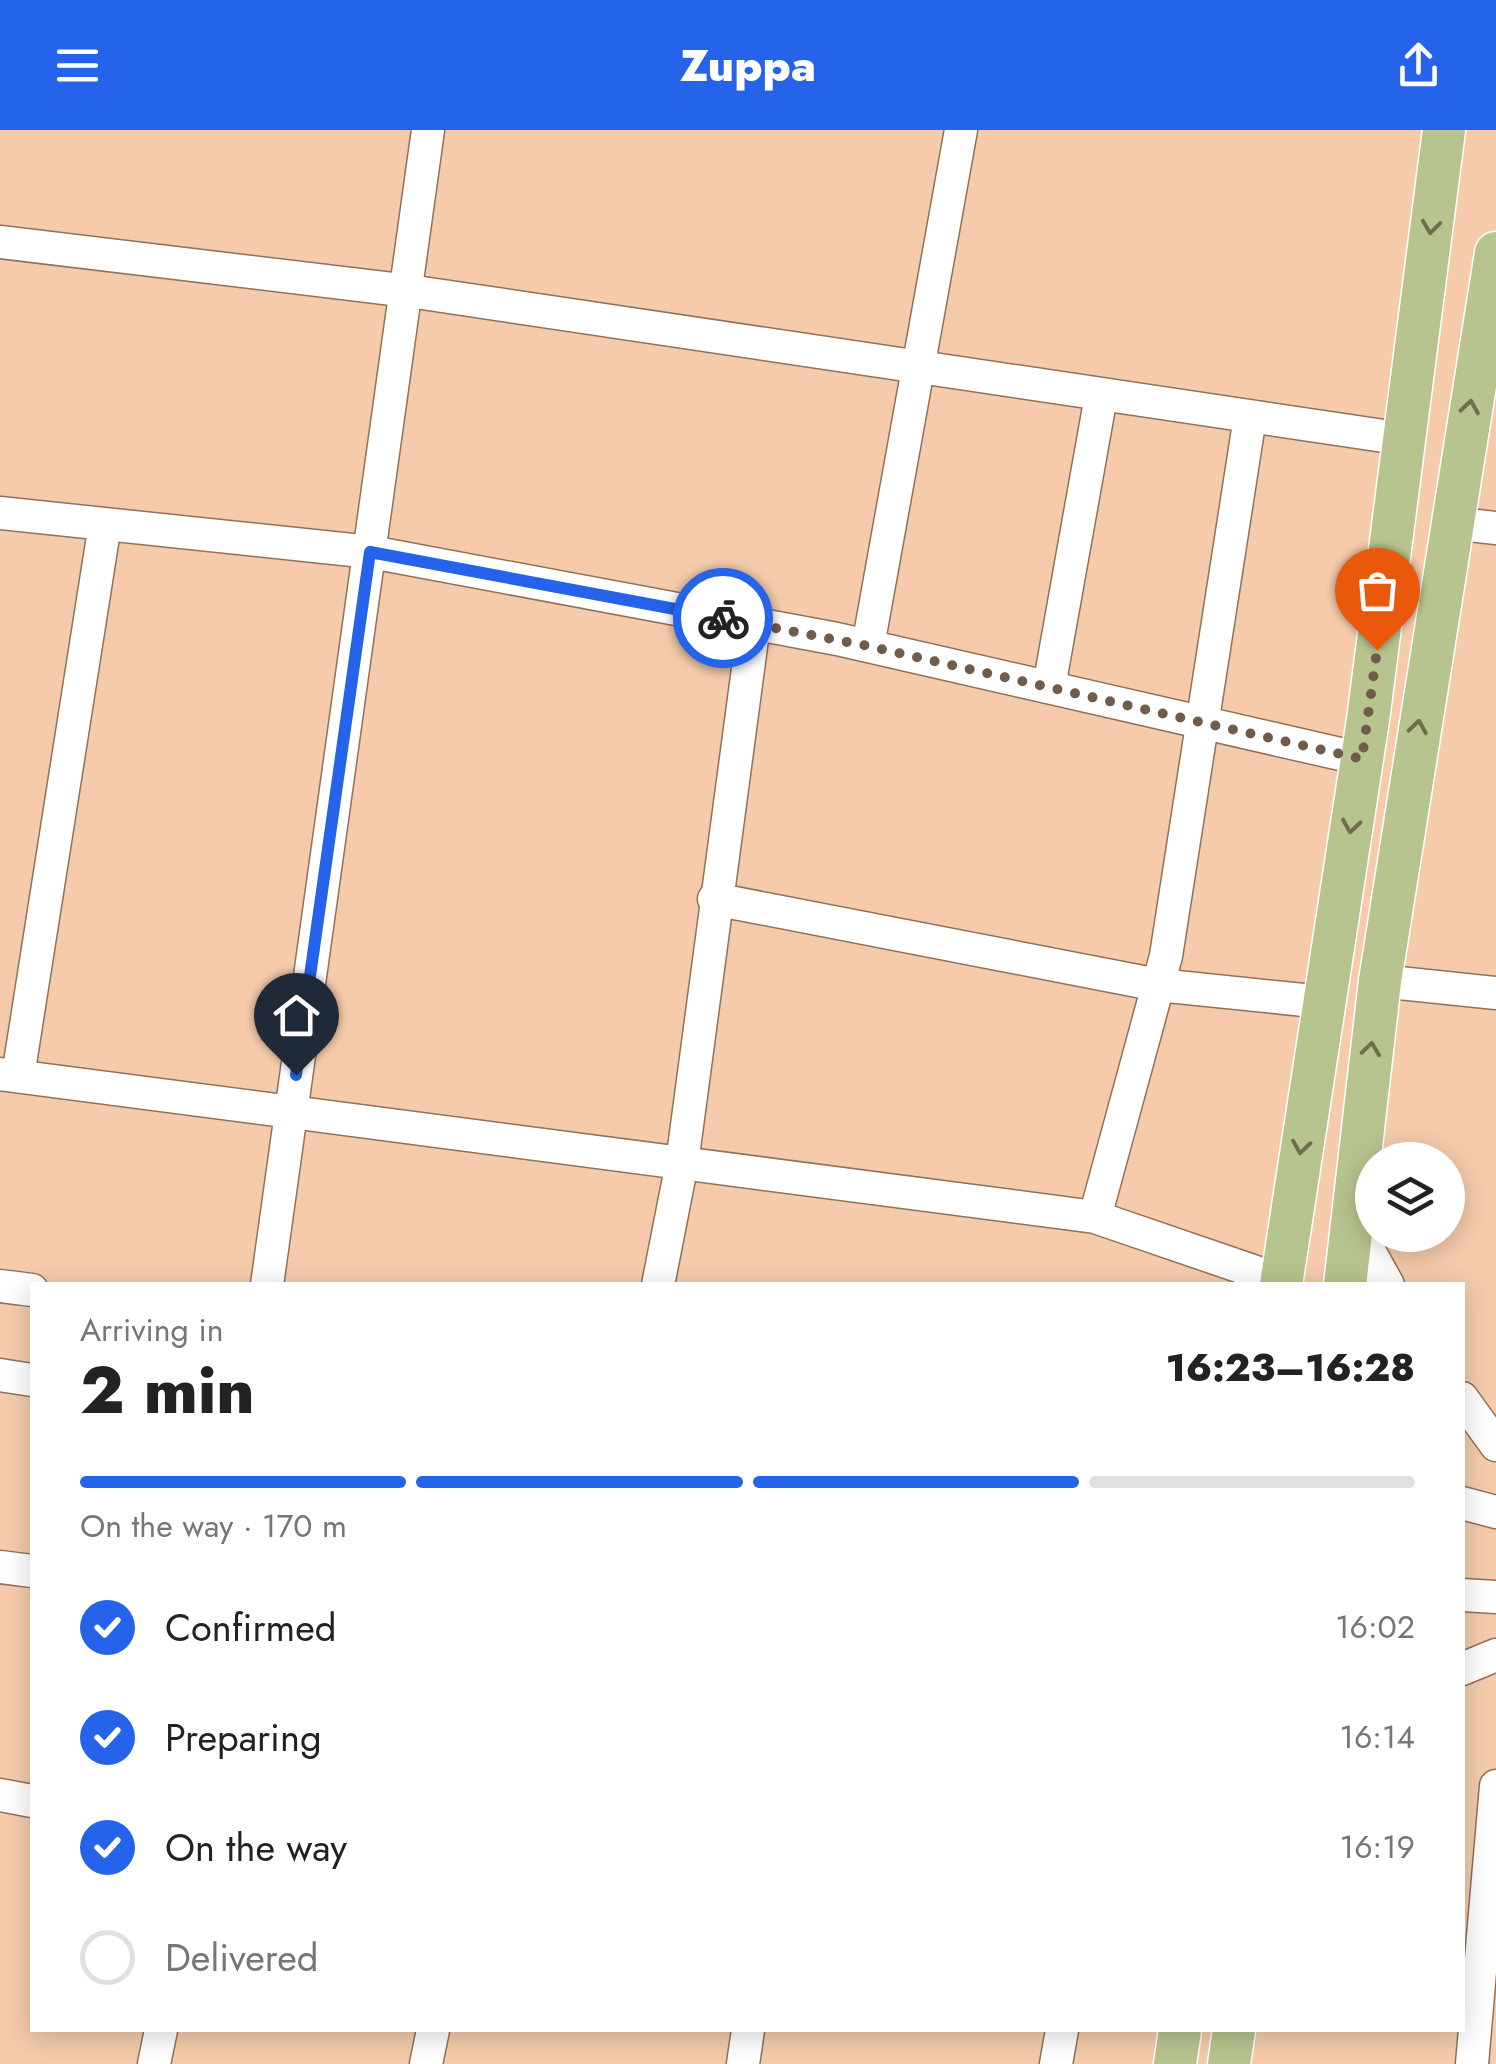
<!DOCTYPE html>
<html lang="en">
<head>
<meta charset="utf-8">
<style>
	:root { --surface:#fff; --page:#f2f2f2; --text:#222; --muted:#767676; --line:#e0e0e0; --accent:#2563eb }
	body { margin:0; font-family:Jost,sans-serif; background:var(--page); color:var(--text); height:100vh; display:flex; flex-direction:column; font-size:38px; white-space:nowrap }
	* { box-sizing:border-box; margin:0 }
	p { font-size:32px; color:var(--muted) }
	.icon { flex:none; width:55px; height:55px; fill:none; stroke:currentColor; stroke-width:2; stroke-linecap:round; stroke-linejoin:round }
	.map { position:relative; flex:1; overflow:hidden }
	.drawer { position:absolute; left:30px; top:1152px; width:1435px; height:750px; display:flex; flex-direction:column; background:var(--surface); border-radius:0px; box-shadow:0 5px 25px #0003 }
	.drawer>* { flex:none }
	.buttons { position:absolute; left:1355px; top:1012px; display:grid; gap:20px }
	.buttons a { display:grid; place-items:center; width:110px; height:110px; border-radius:50%; background:var(--surface); box-shadow:0 5px 25px #0003; font-size:50px }
	.pin { position:absolute; display:grid; place-items:center; width:85px; height:85px; color:#fff; margin:-102px -42px; border-radius:50% 50% 50% 0; rotate:-45deg; box-shadow:0 0 10px #0007 }
	.pin .icon { rotate:45deg }
	.courier { position:absolute; display:grid; place-items:center; width:100px; height:100px; margin:-50px; border:8px solid #2563eb; border-radius:50%; background:#fff; color:#222; box-shadow:0 2px 12px #0007 }
	.head em { font-style:normal; font-weight:800 }
	.head div { display:flex; flex-direction:column-reverse }
	.head { display:flex; align-items:center; justify-content:space-between; height:170px; padding:0 50px }
	h1 { font-size:65px; font-weight:800; line-height:75px }
	.bar { display:grid; grid-template-columns:repeat(4,1fr); gap:15px 10px; align-content:center; height:120px; padding:0 50px }
	.bar i { height:12px; border-radius:8px; background:var(--line) }
	.bar .active { background:var(--accent) }
	.bar p { grid-column:span 4 }
	ol { padding:0 50px; list-style:none }
	li { display:flex; align-items:center; gap:30px; height:110px }
	li p { margin-inline-start:auto }
	li .icon { padding:10px; border-radius:50%; background:var(--accent); color:#fff; stroke-width:4 }
	li:last-child { color:var(--muted) }
	li i { width:55px; height:55px; border:5px solid var(--line); border-radius:50% }
	header { display:flex; justify-content:space-between; align-items:center; height:130px; padding:0 50px; background:var(--accent); color:#fff; font-size:45px; font-weight:800 }
	.map>svg:first-child { display:block }
	.built { fill:#f5cbab; fill-rule:evenodd }
	.lines { fill:none; stroke-linecap:round; stroke-linejoin:round }
	.minor-casing { stroke:#917158; stroke-width:35 }
	.major-casing { stroke:#fff; stroke-width:45 }
	.minor { stroke:#fff; stroke-width:32 }
	.major { stroke:#b8c48f; stroke-width:42 }
	.oneway { stroke:#6e6e4e }
	.done { stroke:#705c4b; stroke-width:10; stroke-dasharray:0 18 }
	.route { stroke:#2563eb; stroke-width:12 }
</style>
</head>
<body>
<header><svg class="icon" aria-label="menu" viewBox="0 0 24 24"><path d="M4 6h16M4 12h16M4 18h16"/></svg>Zuppa<svg class="icon" aria-label="share" viewBox="0 0 24 24"><path d="M12 15V3M7 8l5-5 5 5M5 13v7h14v-7"/></svg></header>
<div class="map">
<svg width="1496" height="1934" viewBox="0 0 1496 1934">
	<rect width="100%" height="100%" fill="#fdd9bd"/>
	<path class="built" d="M0,0H1496V1934H0ZM1372,1030H1448V1105H1372ZM32,1155H1462V1900H32Z"/>
	<g class="lines">
		<defs>
			<path id="minor" d="M0,112L409,161L1404,309
				M0,383L371,422L837,509L1362,629
				M1451,393L1496,398
				M868,516L961,0
				M1049,557L1101,266
				M714,769L1158,855L1323,872
				M1380,851L1496,863
				M0,944L1095,1087L1282,1151
				M18,946L105,394
				M1095,1087L1166,826L1250,287
				M1351,1088L1388,1155
				M267,1155L428,0
				M658,1155L682,1033L754,494
				M0,1156L32,1160
				M0,1245L32,1250
				M1462,1268L1496,1315
				M1462,1373L1496,1382
				M0,1437L32,1441
				M1462,1465L1496,1467
				M1462,1539L1496,1525
				M0,1665L32,1671
				M154,1934L161,1900
				M426,1934L433,1900
				M743,1934L748,1900
				M1056,1934L1062,1900
				M1472,1934L1496,1656"/>
			<path id="major" d="M1281,1155L1368,590L1444,0
				M1345,1155L1380,851L1496,123
				M1175,1934L1180,1900
				M1229,1934L1234,1900"/>
		</defs>
		<use href="#minor" class="minor-casing"/>
		<use href="#major" class="major-casing"/>
		<use href="#minor" class="minor"/>
		<use href="#major" class="major"/>
	</g>
	<defs><path id="oneway-chevron" d="M-2-3.5L2.5 0L-2 3.5" fill="none" stroke-width="1.6" stroke-linecap="round" stroke-linejoin="round" transform="scale(2.5)"/></defs>
	<g class="oneway">
		<use href="#oneway-chevron" transform="translate(1431 97) rotate(97)"/>
		<use href="#oneway-chevron" transform="translate(1470 277) rotate(-81)"/>
		<use href="#oneway-chevron" transform="translate(1418 597) rotate(-81)"/>
		<use href="#oneway-chevron" transform="translate(1351 696) rotate(99)"/>
		<use href="#oneway-chevron" transform="translate(1371 919) rotate(-82)"/>
		<use href="#oneway-chevron" transform="translate(1301 1017) rotate(98)"/>
	</g>
	<g class="lines">
		<path class="done" d="M723,488L868,516L1362,629L1377,520"/>
		<path class="route" d="M296,945L370,422L723,488"/>
	</g>
</svg>
<div class="buttons">
<a><svg class="icon" aria-label="layers" viewBox="0 0 24 24"><path d="M12 4l9 5-9 5-9-5zM3 14l9 5 9-5"/></svg></a>
</div>
<div class="pin" style="left:1377px;top:520px;background:#ea580c"><svg class="icon" aria-label="bag" viewBox="0 0 24 24"><path d="M5 8h14l-1 12H6zM9 8a3 3 0 0 1 6 0"/></svg></div>
<div class="pin" style="left:296px;top:945px;background:#1f2937"><svg class="icon" aria-label="home" viewBox="0 0 24 24"><path d="M3 11l9-7 9 7M6 9v11h12V9"/></svg></div>
<div class="courier" style="left:723px;top:488px"><svg class="icon" aria-label="bike" viewBox="0 0 24 24"><circle cx="6" cy="16" r="4"/><circle cx="18" cy="16" r="4"/><path d="M6 16l4-8h5l3 8M10 8l3 8H6M13 5h3"/></svg></div>
<section class="drawer">
<div class="head"><div><h1>2 min</h1><p>Arriving in</p></div><em>16:23–16:28</em></div>
<div class="bar"><i class="active"></i><i class="active"></i><i class="active"></i><i></i><p>On the way · 170 m</p></div>
<ol>
<li><svg class="icon" aria-label="check" viewBox="0 0 24 24"><path d="M5 12l5 5 9-10"/></svg>Confirmed<p>16:02</p></li>
<li><svg class="icon" aria-label="check" viewBox="0 0 24 24"><path d="M5 12l5 5 9-10"/></svg>Preparing<p>16:14</p></li>
<li><svg class="icon" aria-label="check" viewBox="0 0 24 24"><path d="M5 12l5 5 9-10"/></svg>On the way<p>16:19</p></li>
<li><i></i>Delivered</li>
</ol>
</section>
</div>
</body>
</html>
